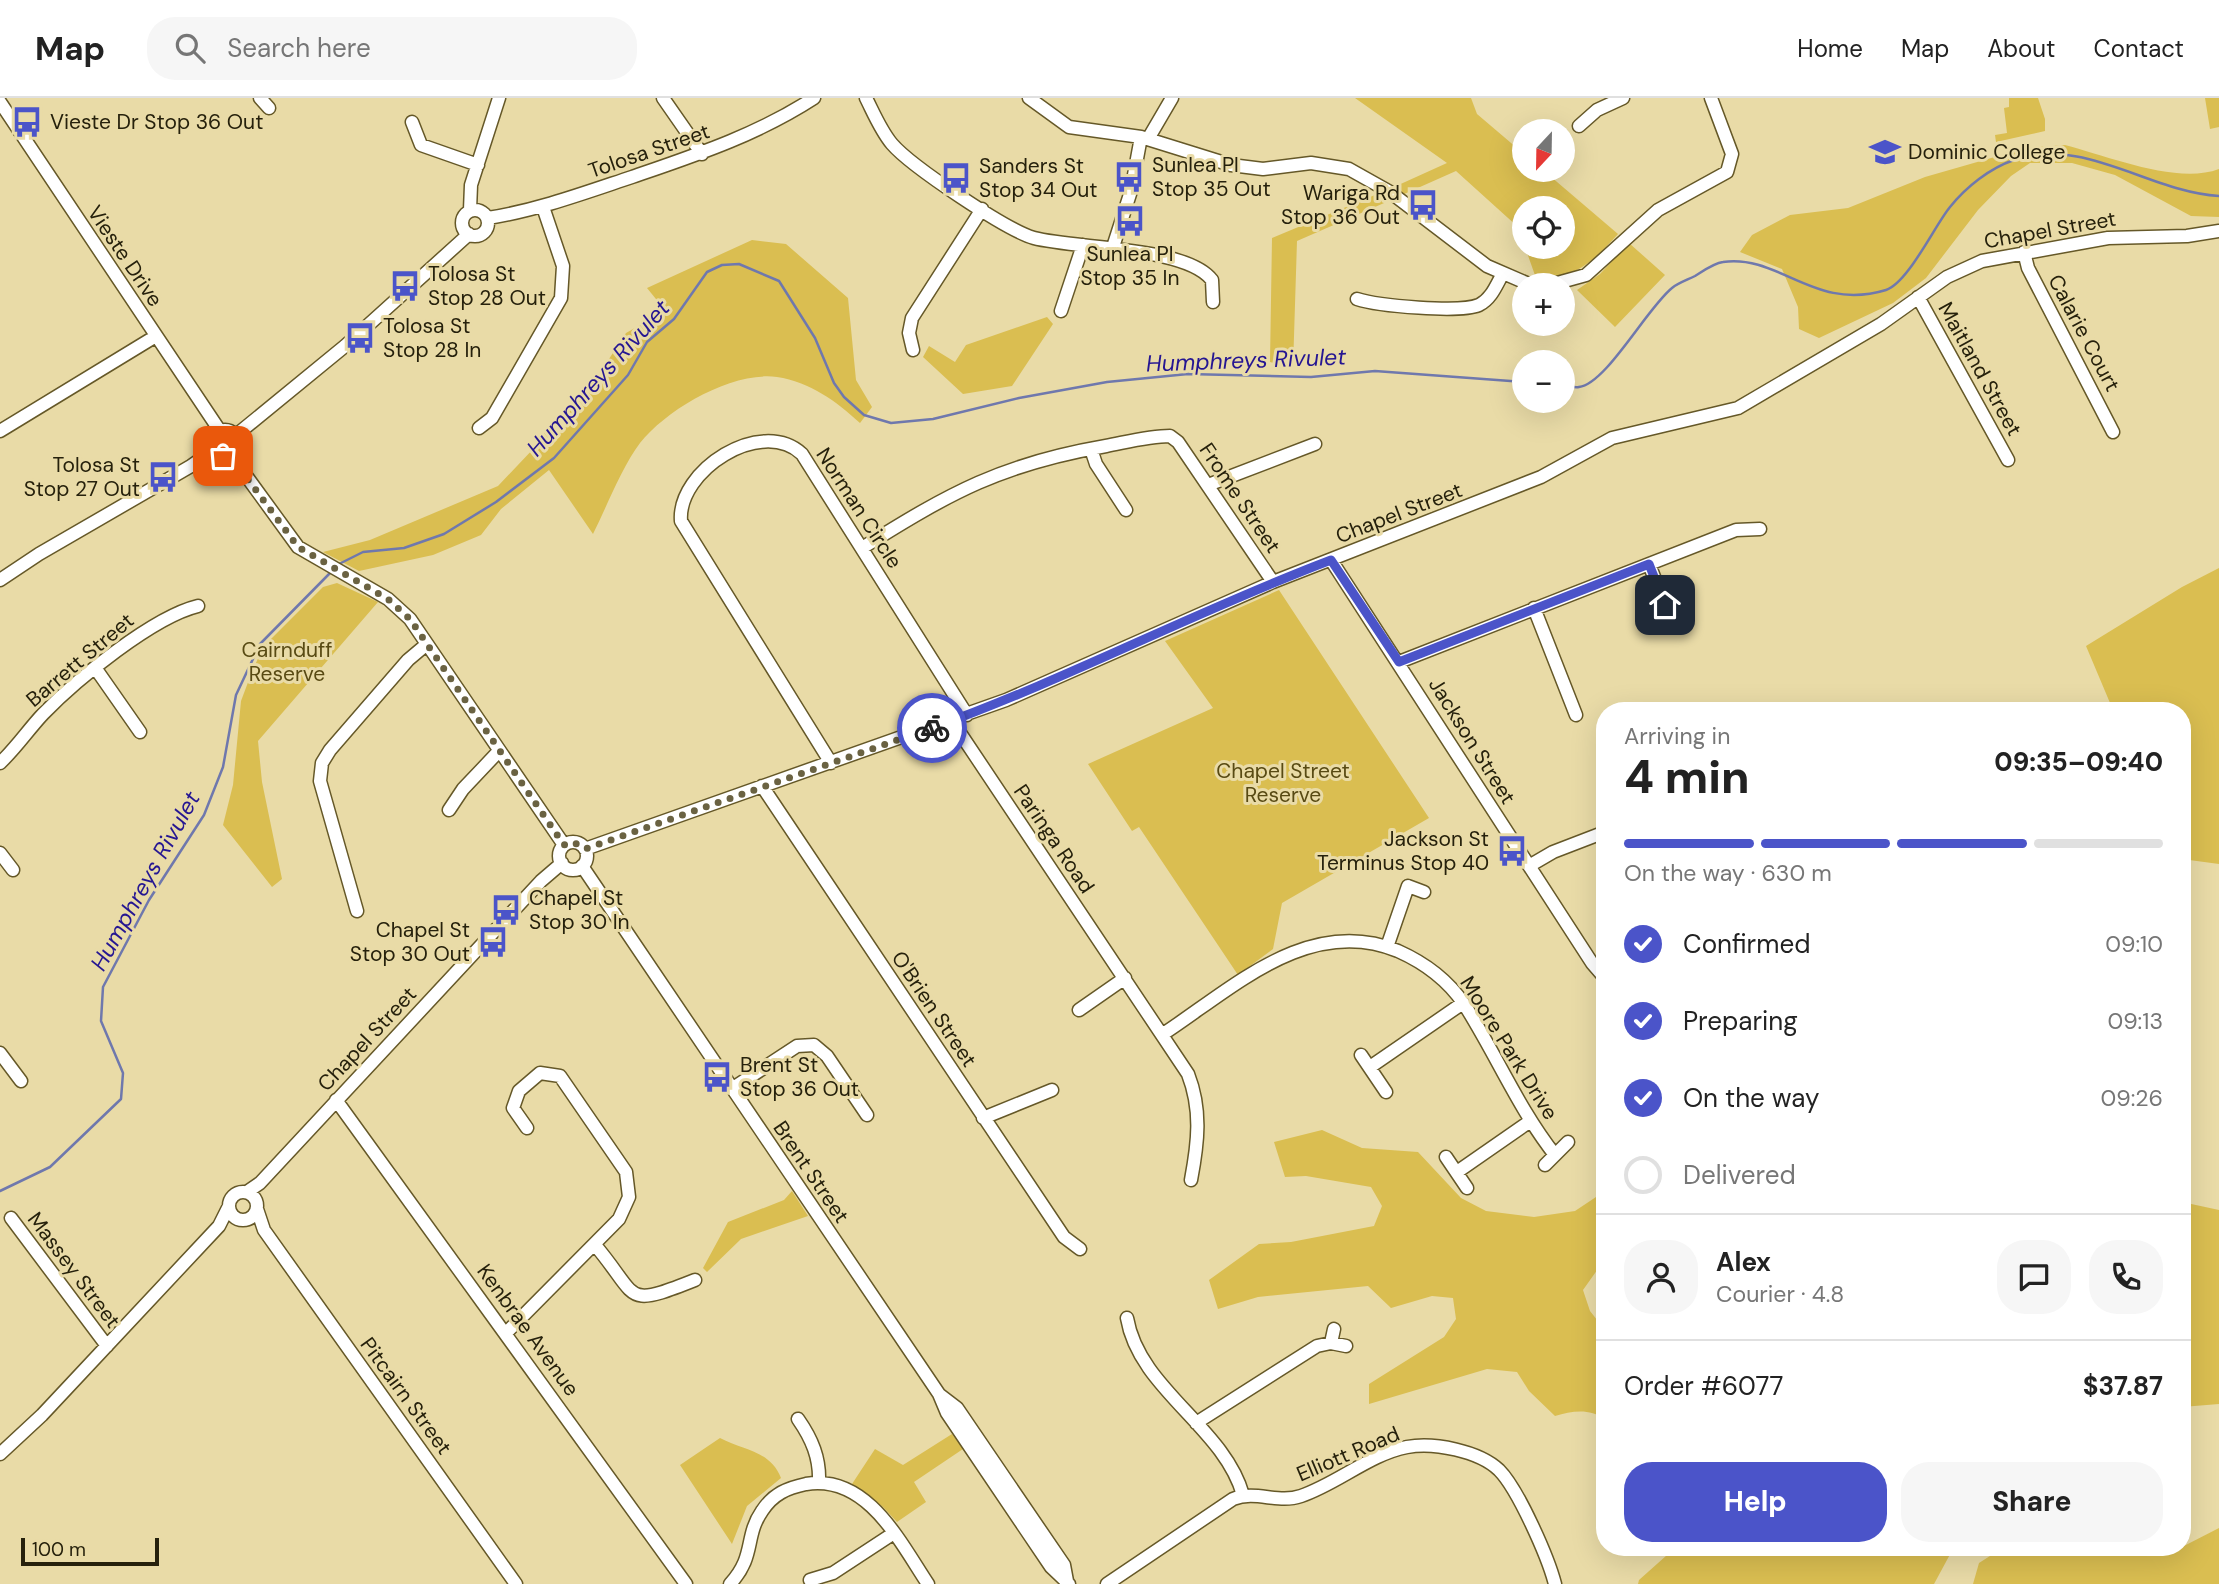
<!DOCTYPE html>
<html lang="en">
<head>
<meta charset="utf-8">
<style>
	:root { --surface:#fff; --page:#f6f6f6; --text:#222; --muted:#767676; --line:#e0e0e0; --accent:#4b54c9 }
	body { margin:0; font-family:"DM Sans",sans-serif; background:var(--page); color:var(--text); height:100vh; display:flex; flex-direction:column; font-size:26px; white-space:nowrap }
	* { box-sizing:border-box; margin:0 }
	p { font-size:23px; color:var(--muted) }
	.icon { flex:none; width:38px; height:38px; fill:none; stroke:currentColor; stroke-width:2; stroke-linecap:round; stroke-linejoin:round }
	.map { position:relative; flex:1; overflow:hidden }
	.drawer { position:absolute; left:1596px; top:604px; width:595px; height:854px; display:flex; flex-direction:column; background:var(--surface); border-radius:28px; box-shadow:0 7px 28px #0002 }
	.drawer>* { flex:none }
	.needle { width:46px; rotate:202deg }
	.controls { position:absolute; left:1512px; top:21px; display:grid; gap:14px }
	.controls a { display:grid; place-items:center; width:63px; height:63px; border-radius:50%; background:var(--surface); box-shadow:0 7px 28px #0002; font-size:35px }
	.scale { position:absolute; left:21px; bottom:18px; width:138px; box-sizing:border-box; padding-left:7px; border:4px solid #26210c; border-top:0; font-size:19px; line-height:24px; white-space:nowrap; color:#26210c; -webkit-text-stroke:5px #e9dba7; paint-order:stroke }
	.pin { position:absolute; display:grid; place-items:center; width:60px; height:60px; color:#fff; margin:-30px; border-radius:14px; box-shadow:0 4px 10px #0006 }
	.courier { position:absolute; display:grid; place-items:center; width:70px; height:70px; margin:-35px; border:5px solid #4b54c9; border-radius:50%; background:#fff; color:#222; box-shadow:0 2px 9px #0007 }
	.summary em { font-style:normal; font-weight:800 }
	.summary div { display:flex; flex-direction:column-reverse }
	.summary { display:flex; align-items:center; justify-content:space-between; height:119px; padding:0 28px }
	h1 { font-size:46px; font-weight:800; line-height:52px }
	.bar { display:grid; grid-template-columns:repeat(4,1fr); gap:10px 7px; align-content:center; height:84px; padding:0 28px }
	.bar i { height:9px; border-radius:5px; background:var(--line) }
	.bar .selected { background:var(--accent) }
	.bar p { grid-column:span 4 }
	.line { display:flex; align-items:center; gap:18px; padding:0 28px; border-top:2px solid var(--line) }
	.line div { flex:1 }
	.round { display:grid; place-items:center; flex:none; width:74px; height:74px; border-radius:28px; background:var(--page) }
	ol { padding:0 28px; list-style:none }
	li { display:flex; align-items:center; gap:21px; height:77px }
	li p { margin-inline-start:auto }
	li .icon { padding:7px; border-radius:50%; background:var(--accent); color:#fff; stroke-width:4 }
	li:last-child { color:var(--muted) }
	li i { width:38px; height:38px; border:4px solid var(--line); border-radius:50% }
	.primary-button { display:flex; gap:14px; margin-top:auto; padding:14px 28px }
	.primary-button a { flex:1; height:80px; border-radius:28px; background:var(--accent); color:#fff; font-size:28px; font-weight:800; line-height:80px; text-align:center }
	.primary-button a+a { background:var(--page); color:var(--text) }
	header { display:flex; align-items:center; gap:42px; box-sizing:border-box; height:98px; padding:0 35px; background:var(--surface); border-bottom:2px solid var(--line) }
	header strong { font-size:33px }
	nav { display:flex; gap:38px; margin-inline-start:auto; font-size:24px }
	.search { width:490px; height:63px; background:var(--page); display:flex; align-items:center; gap:18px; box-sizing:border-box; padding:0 24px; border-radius:28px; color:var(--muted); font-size:26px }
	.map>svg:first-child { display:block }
	.green { fill:#dabe51 }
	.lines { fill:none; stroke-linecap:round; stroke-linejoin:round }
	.stream { stroke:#6f78ad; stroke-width:2.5 }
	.minor-casing { stroke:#655828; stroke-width:15 }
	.minor { stroke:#fff; stroke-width:12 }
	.done { stroke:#6a6242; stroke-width:7; stroke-dasharray:0 12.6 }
	.route { stroke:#4b54c9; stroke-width:9 }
	.labels { text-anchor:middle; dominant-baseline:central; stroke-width:6; stroke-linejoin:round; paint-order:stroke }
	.poi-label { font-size:21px; fill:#26210c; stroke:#e9dba7; text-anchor:start }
	.street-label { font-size:21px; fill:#26210c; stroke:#e9dba7 }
	.park-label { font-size:21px; fill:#584a13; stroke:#e9dba7 }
	.water-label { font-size:23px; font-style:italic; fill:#251692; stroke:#e9dba7 }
</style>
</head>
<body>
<header>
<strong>Map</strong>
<div class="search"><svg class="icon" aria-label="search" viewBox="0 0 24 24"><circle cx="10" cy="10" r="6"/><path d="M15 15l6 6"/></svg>Search here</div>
<nav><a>Home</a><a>Map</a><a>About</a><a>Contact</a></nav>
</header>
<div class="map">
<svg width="2219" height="1486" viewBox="0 0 2219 1486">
	<rect width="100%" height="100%" fill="#e9dba7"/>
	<path class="green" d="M1355,0H1471L1477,16L1524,56V72H1543L1618,136C1591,166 1577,178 1537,183L1525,149H1563V110H1524V147L1518,129L1456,73L1402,97L1394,89L1447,65Z
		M2009,0H2038L2045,21V33L1996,44L1995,37L2007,35L2004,10L2009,9Z
		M2205,0H2219V29L2210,31Z
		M2065,47C2108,58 2177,87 2219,71V119L2191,118L2115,77L2072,65H2030L2011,78L1978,112L1926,180L1893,205L1819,240L1799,231L1798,209L1782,171L1740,154L1752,137L1790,117L1848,110L1925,79L2026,50Z
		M1382,94L1391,102L1297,143L1293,270L1270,264L1272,140Z
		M752,142L786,146L848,200L856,282L872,309L860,325C836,303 810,284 777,279C732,273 667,311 640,345C622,369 607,408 593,436L549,372L501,411L481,437L433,457L359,473L323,454L370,442L498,388L535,349L555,319L584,299L626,235L642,226L660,206L647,190Z
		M1629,145L1665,177L1615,229L1577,192L1600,176Z
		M1047,219L1053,226L1012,288L963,296L923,259L929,248L955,264L966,247Z
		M2219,470V766L2182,761V612H2113L2086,548L2182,489Z
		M337,485L378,504L258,643L262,684L282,781L272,789L223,727L233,687L241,603L253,571L264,548L323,489Z
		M1279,492L1429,720L1282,805L1273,851L1238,877L1139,729L1132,733L1088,666L1213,610L1165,543Z
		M1322,1032L1362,1050L1418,1054L1461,1100L1486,1113L1534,1119L1575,1113L1605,1093V1161L1583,1192L1590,1213L1605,1232V1321C1589,1310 1572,1313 1555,1318L1529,1293L1517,1274L1487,1271L1369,1306V1286L1444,1239L1456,1221L1453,1200L1432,1198L1391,1210L1368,1188L1258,1199L1218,1211L1209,1182L1259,1146L1291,1144L1374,1128L1382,1108L1371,1089L1306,1078L1285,1079L1274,1044Z
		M792,1093L808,1118L741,1141L707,1174L703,1170L728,1124L784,1102Z
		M2182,1104L2219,1112V1306L2182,1309Z
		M952,1336L963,1351L914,1384L926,1404L897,1424L883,1409L852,1386L875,1351L903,1367Z
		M720,1340C744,1353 770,1352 781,1380L747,1408L732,1446L680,1367Z
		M2219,1430V1486H1973L1979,1465L2004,1449L2180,1450Z
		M1676,1449H1954L1934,1486H1638L1639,1482Z"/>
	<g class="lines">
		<path class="stream" d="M1563,287C1567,288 1574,290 1579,289C1606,286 1647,210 1672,190C1678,185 1687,182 1695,178C1703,173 1714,165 1723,164C1780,156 1814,214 1886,192C1908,185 1935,127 1950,109C1966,89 1990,70 2014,62C2085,38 2149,94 2219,98
			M339,466L363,454L404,450L444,436L496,404L554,360L628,277L647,244L674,221L707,174L722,167L739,166L779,183L815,240L834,285L844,299L864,317L891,325L933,321L1019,300L1107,284L1188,276L1311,279L1375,273L1524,284
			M0,1093L50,1069L121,1001L123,975L101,923L103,889L149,802L204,717L223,669L236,597L260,546L332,473"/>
		<defs>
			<path id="minor" d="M260,0L269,10
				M663,0L702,56
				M866,0C874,16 881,33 892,46C911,68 1006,132 1034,140C1075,151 1186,148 1212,182L1213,204
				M1029,0L1069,29L1141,39L1231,67L1263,71L1311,65L1349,71L1390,94L1487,168L1531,187
				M0,4L220,333
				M412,24L421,47L478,67
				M1579,28L1597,12L1623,0
				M1148,41L1172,0
				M462 125a13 13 0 1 1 26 0a13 13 0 1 1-26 0Z
				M470,112L471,87L499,0
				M488,120C538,112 584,95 632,79C696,57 757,37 814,0
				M1113,149L1131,93L1141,39
				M2024,154L2028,170L2113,334
				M1550,187L1586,177L1658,112L1727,74L1732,56L1711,0
				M1918,199L2008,362
				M1357,201C1378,208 1460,215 1479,207C1491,201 1496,188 1502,177
				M1061,213L1083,147
				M913,252L909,235L912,220L982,111
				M479,330L492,320L561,200L563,168L543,109
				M212 345a13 13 0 1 1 26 0a13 13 0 1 1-26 0Z
				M0,333L156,238
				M235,338L345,248L469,136
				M1091,351L1096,366L1126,412
				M231,357L298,449L388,501L410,521L564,747
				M1208,387L1315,346
				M862,450C951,394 1002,366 1106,348C1127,344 1149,338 1170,338L1178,344L1273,484
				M1331,462L1592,865L1605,880
				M1649,466L1665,507
				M0,482L39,456L191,368L214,352
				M1534,510L1576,617
				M1399,564L1736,432L1760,431
				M96,571L140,634
				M952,623L1188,976C1202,1012 1198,1045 1191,1082
				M0,665C16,650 28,632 43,616C77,581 153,519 198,508
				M831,665L681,423C677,373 761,318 802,356L967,617
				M762,688L1064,1139L1080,1151
				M449,712L463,691L499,653
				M559 758a14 14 0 1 1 28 0a14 14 0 1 1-28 0Z
				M585,751L1006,602L1273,484L1541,379L1612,340L1738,310L1881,226L1947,179L1982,163L2108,140L2187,138L2219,133
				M0,755L13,772
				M582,768L939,1296L947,1315L1051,1469L1069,1486
				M1529,768L1553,754L1605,734
				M357,813L320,683L322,665L330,652L408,562L427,546
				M1387,849L1408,788L1424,794
				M1079,912L1125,880
				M1163,936C1232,891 1309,816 1398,853C1425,865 1447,881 1464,906C1496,956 1518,1010 1555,1057
				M0,955L21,983
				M1361,957L1386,994
				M1370,969L1463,905
				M733,990L797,948L814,947L827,958L867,1017
				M336,1002L686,1486
				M983,1020L1052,992
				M1446,1059L1467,1090
				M1545,1067L1568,1044
				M1457,1074L1529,1024
				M229 1108a14 14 0 1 1 28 0a14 14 0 1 1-28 0Z
				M247,1094L260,1085L541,783L562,765
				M257,1111L264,1132L516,1486
				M11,1120L107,1248
				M595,1147C640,1200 622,1211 695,1182
				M1127,1220C1139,1291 1224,1329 1243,1397
				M506,1235L619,1121L629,1099L626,1074L560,978L540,975L519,993L513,1010L527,1030
				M1331,1245L1334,1231
				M940,1297L957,1310L1064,1467L1067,1483
				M798,1321C812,1341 820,1360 819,1384
				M1196,1325L1317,1248L1331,1245L1346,1248
				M0,1356L42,1317L219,1128L229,1108
				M810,1482L833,1475L894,1435
				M730,1486C756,1458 744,1439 762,1413C773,1396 787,1390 806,1386C867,1376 900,1444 928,1486
				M1107,1486L1233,1401C1256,1392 1278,1406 1301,1398C1337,1386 1370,1356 1407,1349C1434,1344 1479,1353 1499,1372C1518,1391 1548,1459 1555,1486"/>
		</defs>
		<use href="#minor" class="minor-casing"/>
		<use href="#minor" class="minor"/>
	</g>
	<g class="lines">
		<path class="done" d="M223,358L230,357L298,449L388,501L410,521L564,747L573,744L585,751L932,630"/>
		<path class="route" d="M932,630C1068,581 1196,513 1331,462L1399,564L1649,466L1665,507"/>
	</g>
	<defs>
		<symbol id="bus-bare" viewBox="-9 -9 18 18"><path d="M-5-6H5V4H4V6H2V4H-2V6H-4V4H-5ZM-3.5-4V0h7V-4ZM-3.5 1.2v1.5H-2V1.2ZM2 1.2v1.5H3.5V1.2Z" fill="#4b54c9" stroke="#e9dba7" stroke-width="2.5" paint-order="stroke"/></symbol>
		<symbol id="school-bare" viewBox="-9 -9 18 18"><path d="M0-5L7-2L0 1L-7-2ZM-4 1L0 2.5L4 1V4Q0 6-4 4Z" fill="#4b54c9" stroke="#e9dba7" stroke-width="2.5" paint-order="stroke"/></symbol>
	</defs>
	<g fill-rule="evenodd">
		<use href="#bus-bare" x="5" y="2" width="44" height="44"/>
		<use href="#school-bare" x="1863" y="32" width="44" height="44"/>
		<use href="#bus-bare" x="1107" y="57" width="44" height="44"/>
		<use href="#bus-bare" x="934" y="58" width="44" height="44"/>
		<use href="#bus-bare" x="1401" y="85" width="44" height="44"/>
		<use href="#bus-bare" x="1108" y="101" width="44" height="44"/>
		<use href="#bus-bare" x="383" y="166" width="44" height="44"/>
		<use href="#bus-bare" x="338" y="218" width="44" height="44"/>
		<use href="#bus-bare" x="141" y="357" width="44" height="44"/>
		<use href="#bus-bare" x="1490" y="731" width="44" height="44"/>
		<use href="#bus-bare" x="484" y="790" width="44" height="44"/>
		<use href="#bus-bare" x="471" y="822" width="44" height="44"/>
		<use href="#bus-bare" x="695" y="957" width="44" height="44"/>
	</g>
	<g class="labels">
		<g class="poi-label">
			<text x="50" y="24">Vieste Dr Stop 36 Out</text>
			<text x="1908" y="54">Dominic College</text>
			<text x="1152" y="67">Sunlea Pl<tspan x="1152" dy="24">Stop 35 Out</tspan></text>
			<text x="979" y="68">Sanders St<tspan x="979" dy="24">Stop 34 Out</tspan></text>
			<text x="1400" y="95" text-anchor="end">Wariga Rd<tspan x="1400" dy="24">Stop 36 Out</tspan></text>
			<text x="1130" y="156" text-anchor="middle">Sunlea Pl<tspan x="1130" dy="24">Stop 35 In</tspan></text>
			<text x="428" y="176">Tolosa St<tspan x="428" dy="24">Stop 28 Out</tspan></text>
			<text x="383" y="228">Tolosa St<tspan x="383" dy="24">Stop 28 In</tspan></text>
			<text x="140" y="367" text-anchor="end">Tolosa St<tspan x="140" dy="24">Stop 27 Out</tspan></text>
			<text x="1489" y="741" text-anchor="end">Jackson St<tspan x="1489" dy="24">Terminus Stop 40</tspan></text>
			<text x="529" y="800">Chapel St<tspan x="529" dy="24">Stop 30 In</tspan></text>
			<text x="470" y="832" text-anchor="end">Chapel St<tspan x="470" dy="24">Stop 30 Out</tspan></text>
			<text x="740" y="967">Brent St<tspan x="740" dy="24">Stop 36 Out</tspan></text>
		</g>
		<g class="street-label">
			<text transform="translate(649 53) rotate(-19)">Tolosa Street</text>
			<text transform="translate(2050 132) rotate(-10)">Chapel Street</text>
			<text transform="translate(125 158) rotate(56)">Vieste Drive</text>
			<text transform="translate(2084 235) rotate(62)">Calarie Court</text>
			<text transform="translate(1980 271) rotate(61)">Maitland Street</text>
			<text transform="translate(1240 400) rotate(56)">Frome Street</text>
			<text transform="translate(859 410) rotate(57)">Norman Circle</text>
			<text transform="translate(1399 415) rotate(-21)">Chapel Street</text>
			<text transform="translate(80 562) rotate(-40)">Barrett Street</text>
			<text transform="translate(1472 643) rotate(58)">Jackson Street</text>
			<text transform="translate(1054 741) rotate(56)">Paringa Road</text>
			<text transform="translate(934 911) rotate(56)">O'Brien Street</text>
			<text transform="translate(367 941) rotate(-47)">Chapel Street</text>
			<text transform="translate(1509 950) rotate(58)">Moore Park Drive</text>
			<text transform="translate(811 1074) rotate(56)">Brent Street</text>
			<text transform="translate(74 1172) rotate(53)">Massey Street</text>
			<text transform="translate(528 1232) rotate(54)">Kenbrae Avenue</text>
			<text transform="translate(406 1298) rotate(54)">Pitcairn Street</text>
			<text transform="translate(1348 1356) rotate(-23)">Elliott Road</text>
		</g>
		<g class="park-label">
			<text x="287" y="552">Cairnduff<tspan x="287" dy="24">Reserve</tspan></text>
			<text x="1283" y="673">Chapel Street<tspan x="1283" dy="24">Reserve</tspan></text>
		</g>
		<g class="water-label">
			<text transform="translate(1246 262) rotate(-2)">Humphreys Rivulet</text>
			<text transform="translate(598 280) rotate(-48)">Humphreys Rivulet</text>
			<text transform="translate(145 783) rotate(-61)">Humphreys Rivulet</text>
		</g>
	</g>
</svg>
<div class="controls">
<a><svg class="needle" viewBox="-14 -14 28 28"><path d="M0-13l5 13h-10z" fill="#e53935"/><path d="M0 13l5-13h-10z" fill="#767676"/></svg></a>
<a><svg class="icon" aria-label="locate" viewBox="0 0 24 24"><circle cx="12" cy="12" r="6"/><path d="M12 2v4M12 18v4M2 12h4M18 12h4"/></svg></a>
<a>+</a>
<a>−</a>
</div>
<div class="scale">100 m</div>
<div class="pin" style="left:223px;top:358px;background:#ea580c"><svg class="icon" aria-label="bag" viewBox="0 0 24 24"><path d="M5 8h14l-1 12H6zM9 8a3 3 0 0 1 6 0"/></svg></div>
<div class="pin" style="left:1665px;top:507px;background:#1f2937"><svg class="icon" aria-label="home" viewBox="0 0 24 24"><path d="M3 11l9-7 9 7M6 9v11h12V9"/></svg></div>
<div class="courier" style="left:932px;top:630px"><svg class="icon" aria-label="bike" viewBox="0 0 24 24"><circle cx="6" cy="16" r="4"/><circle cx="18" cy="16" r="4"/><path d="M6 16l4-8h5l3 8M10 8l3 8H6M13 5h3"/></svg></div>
<section class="drawer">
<div class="summary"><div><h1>4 min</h1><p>Arriving in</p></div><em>09:35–09:40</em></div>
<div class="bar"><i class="selected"></i><i class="selected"></i><i class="selected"></i><i></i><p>On the way · 630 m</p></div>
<ol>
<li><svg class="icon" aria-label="check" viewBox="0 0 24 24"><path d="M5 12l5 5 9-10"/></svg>Confirmed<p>09:10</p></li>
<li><svg class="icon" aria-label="check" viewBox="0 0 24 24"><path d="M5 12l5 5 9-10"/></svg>Preparing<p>09:13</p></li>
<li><svg class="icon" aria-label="check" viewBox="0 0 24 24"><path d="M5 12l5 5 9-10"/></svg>On the way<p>09:26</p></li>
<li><i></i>Delivered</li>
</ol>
<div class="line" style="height:126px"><a class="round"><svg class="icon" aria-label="person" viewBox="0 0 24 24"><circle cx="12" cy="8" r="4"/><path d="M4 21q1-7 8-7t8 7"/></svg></a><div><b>Alex</b><p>Courier · 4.8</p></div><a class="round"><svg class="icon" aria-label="chat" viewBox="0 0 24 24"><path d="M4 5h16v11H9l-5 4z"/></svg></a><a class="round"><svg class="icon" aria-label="phone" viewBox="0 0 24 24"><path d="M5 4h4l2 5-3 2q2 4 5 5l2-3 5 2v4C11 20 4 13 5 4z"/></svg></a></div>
<div class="line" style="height:91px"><div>Order #6077</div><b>$37.87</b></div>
<div class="primary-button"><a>Help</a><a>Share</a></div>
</section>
</div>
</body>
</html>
